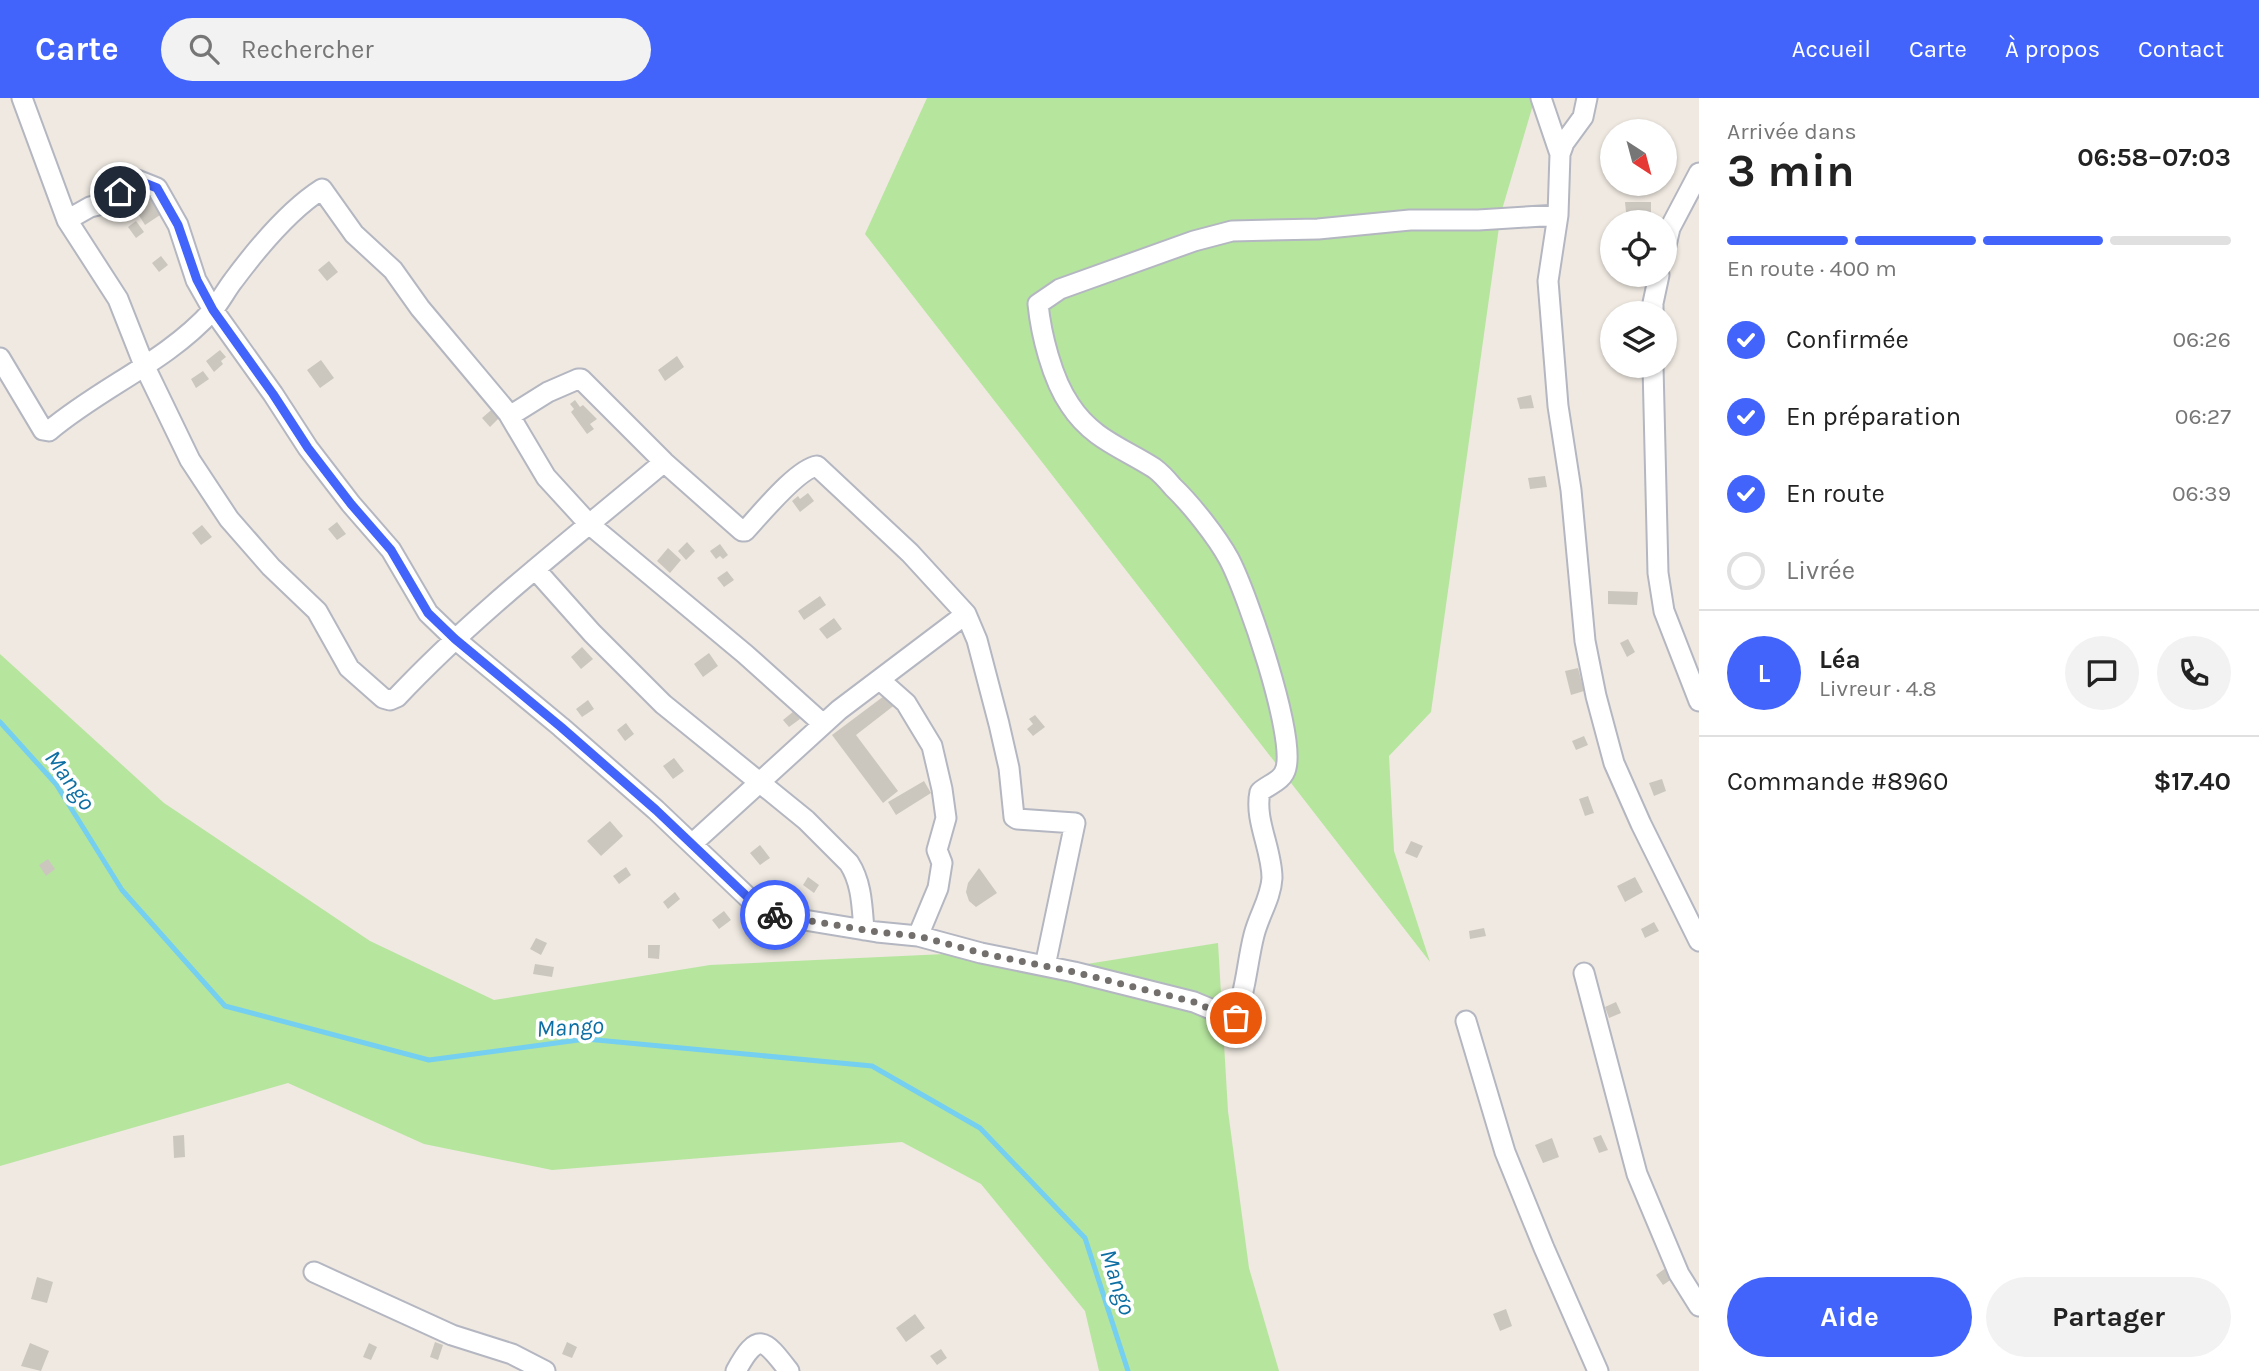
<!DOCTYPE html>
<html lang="fr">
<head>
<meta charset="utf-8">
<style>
	:root { --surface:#fff; --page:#f2f2f2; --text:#222; --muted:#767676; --line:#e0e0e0; --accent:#4264fb }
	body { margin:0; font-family:Karla,sans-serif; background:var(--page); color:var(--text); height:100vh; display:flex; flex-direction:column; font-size:26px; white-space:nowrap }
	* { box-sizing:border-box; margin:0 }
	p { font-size:23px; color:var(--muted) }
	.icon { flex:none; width:38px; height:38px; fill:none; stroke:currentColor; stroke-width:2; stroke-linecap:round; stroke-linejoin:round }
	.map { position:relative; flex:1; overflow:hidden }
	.side { display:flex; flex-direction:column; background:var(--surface); width:560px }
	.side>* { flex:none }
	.needle { width:46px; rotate:144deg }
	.controls { position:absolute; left:1600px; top:21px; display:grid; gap:14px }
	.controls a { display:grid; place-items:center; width:77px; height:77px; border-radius:50%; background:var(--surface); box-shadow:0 2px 5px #0004; font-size:35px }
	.pin { position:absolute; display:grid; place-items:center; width:60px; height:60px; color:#fff; margin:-30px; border:4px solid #fff; border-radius:50%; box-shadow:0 2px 7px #0007 }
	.courier { position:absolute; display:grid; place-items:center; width:70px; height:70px; margin:-35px; border:5px solid #4264fb; border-radius:50%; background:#fff; color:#222; box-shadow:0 2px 9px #0007 }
	.head em { font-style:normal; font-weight:700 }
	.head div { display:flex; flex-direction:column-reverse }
	.head { display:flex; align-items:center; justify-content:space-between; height:119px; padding:0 28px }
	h1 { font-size:46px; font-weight:700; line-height:52px }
	.bar { display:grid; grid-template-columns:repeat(4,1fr); gap:10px 7px; align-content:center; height:84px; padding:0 28px }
	.bar i { height:9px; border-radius:5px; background:var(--line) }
	.bar .current { background:var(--accent) }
	.bar p { grid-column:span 4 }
	.line { display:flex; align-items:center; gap:18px; padding:0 28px; border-top:2px solid var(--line) }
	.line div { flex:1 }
	.round { display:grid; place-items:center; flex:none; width:74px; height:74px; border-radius:37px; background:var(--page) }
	ol { padding:0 28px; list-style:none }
	li { display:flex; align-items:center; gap:21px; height:77px }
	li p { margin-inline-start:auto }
	li .icon { padding:7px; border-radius:50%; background:var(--accent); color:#fff; stroke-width:4 }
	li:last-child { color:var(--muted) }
	li i { width:38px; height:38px; border:4px solid var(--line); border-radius:50% }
	.primary-button { display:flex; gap:14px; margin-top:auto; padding:14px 28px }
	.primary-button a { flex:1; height:80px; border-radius:42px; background:var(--accent); color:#fff; font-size:28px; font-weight:700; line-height:80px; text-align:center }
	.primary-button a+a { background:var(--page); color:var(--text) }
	header { display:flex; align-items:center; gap:42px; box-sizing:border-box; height:98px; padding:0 35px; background:var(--accent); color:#fff }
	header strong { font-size:33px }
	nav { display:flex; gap:38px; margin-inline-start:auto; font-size:24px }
	.search { width:490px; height:63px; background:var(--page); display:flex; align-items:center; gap:18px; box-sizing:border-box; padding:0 24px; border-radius:38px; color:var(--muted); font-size:26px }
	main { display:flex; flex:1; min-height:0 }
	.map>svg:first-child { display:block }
	.green { fill:#b6e59e }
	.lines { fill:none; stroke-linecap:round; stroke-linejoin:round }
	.stream { stroke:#75cff0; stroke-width:5 }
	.building { fill:#cbc7bf }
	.street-casing { stroke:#b4b7c1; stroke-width:23 }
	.street { stroke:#fff; stroke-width:19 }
	.done { stroke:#726f6d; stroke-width:7; stroke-dasharray:0 12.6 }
	.route { stroke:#4264fb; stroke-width:9 }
	.labels { text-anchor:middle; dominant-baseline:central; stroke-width:7; stroke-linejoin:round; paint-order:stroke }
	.water-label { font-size:24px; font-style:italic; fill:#0d6fa3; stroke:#fff }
</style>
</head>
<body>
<header>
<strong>Carte</strong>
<div class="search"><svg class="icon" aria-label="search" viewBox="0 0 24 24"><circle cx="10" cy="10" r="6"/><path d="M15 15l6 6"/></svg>Rechercher</div>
<nav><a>Accueil</a><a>Carte</a><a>À propos</a><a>Contact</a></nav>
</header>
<main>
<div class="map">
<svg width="1699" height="1273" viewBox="0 0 1699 1273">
	<rect width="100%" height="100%" fill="#efe9e1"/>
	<path class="green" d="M927,0H1535L1501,115L1431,614L1389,658L1394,753L1430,864L865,136Z
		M0,556L164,705L370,843L494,902L710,867L945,856L1087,866L1218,845L1228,1013L1249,1170L1279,1273H1099L1085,1213L981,1086L902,1044L552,1072L424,1046L288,985L0,1068Z"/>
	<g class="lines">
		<path class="stream" d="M0,624L56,686L122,792L225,908L429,962L586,941L872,968L980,1030L1085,1140L1128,1273"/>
	</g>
	<path class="building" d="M149,91L163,115L145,127L130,103Z
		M1625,104H1651V122L1627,124Z
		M136,123L144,134L136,140L128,129Z
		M161,158L168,167L159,174L152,165Z
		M329,163L338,174L327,183L318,172Z
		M220,252L226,259L221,263L223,266L214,274L206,263Z
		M677,258L684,269L665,283L658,272Z
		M321,262L334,280L320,290L307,272Z
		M203,273L209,281L196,290L191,281Z
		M1531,297L1534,310L1520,311L1517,300Z
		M575,302L580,309L583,307L597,321L590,326L594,331L587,336L571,314L574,311L570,306Z
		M497,307L504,315L490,329L482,320Z
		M1545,378L1547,389L1530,391L1528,380Z
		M808,395L814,403L800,414L792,403L798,398L800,401Z
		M337,424L346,436L337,442L328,431Z
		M202,427L212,439L201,447L192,435Z
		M687,444L695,453L686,462L678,453Z
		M720,446L728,457L723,461L720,458L716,461L710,453Z
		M668,450L681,462L670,475L657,463Z
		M727,473L734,482L724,489L717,480Z
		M1608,493L1638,494L1637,507L1608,506Z
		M820,498L826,507L804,522L798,513Z
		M834,520L842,531L827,541L819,531Z
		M1628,541L1635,554L1627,559L1620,545Z
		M582,549L593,561L581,571L571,559Z
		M709,555L718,568L703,579L694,566Z
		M1578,570L1584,593L1571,597L1565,573Z
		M888,595L896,606L856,637L898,693L883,705L832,637Z
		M588,602L594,611L582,619L576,611Z
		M794,613L800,621L789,629L783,622Z
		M1035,617L1045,629L1033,638L1027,631L1033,626L1029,621Z
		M626,625L634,636L625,643L617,632Z
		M1584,638L1588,647L1576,652L1572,643Z
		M674,660L684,673L673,681L663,668Z
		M1662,681L1666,693L1654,698L1649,685Z
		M924,683L931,695L896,717L888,704Z
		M1588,698L1594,715L1585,718L1579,701Z
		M610,723L623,738L601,758L587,743Z
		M1411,743L1423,748L1417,760L1405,755Z
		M760,747L770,760L760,767L750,755Z
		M48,761L55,771L46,778L39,767Z
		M626,769L631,777L619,786L613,778Z
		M979,770L997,795L976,809L969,803L966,794L968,785Z
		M808,779L819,787L814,795L803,787Z
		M1635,779L1643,794L1625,804L1617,788Z
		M675,794L680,801L668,811L663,804Z
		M724,813L731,822L719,831L712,822Z
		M1654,824L1659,833L1645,840L1641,831Z
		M1484,830L1486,838L1470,841L1469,833Z
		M536,840L547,845L541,857L530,851Z
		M648,847H660L659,861L648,860Z
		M535,866L554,869L552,879L533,876Z
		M1616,904L1621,915L1609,920L1605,909Z
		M184,1037L185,1059L174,1060L173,1038Z
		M1601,1037L1608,1052L1599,1055L1593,1040Z
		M1552,1040L1559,1059L1543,1065L1535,1047Z
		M1670,1167L1679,1176L1663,1187L1656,1177Z
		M37,1179L53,1184L47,1205L31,1201Z
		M1506,1211L1512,1228L1500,1233L1493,1216Z
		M915,1216L925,1230L906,1244L896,1230Z
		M435,1244L443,1247L438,1262L430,1259Z
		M567,1244L577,1249L572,1260L562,1256Z
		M30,1245L49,1253L41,1273L21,1268Z
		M369,1245L377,1249L371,1262L363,1259Z
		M941,1251L947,1260L937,1267L930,1258Z"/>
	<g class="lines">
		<defs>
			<path id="street" d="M22,0L67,122L118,201L144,267L190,362L229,421L271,469L317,513L349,570L383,600L390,602L397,599C478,513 573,441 664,364
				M1541,0L1560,56L1558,117L1548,183L1558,308L1571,392L1585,543L1596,598L1614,665L1641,726L1699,843
				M1560,56L1564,45L1583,19L1587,0
				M67,122L90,109L102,106L137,82L157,90L178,127L196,182L213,212L273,296L308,350L351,406L391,452L428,515L455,541L561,629L656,712L758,809L768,816L877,834L918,838L981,855L1074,874L1194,904L1235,921C1246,894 1247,864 1254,837C1259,817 1271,800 1272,780C1272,751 1254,722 1260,694C1269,686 1283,683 1286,670C1295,635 1247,495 1229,461C1217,439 1191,406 1173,389C1168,383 1161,375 1154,370C1123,350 1092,341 1070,307C1052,281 1041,236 1038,206L1060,191L1194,143L1232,133L1318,131L1410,122H1478L1558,117
				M1664,156L1670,130L1699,75
				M1653,215V205L1659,177
				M0,260L43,332L49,333C101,289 166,264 212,213C220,204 226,192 233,183C256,152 289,112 322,91L354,136L393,172L420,210L508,315L546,379L589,426L745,556L823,626
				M1653,268L1658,475L1664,513L1699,603
				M508,315L516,314L548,294L578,281H581L664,364L742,433H745C760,417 797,371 817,368L910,455L966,516L977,542L999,626L1009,670L1014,719L1017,721L1075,725L1045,868
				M535,471L592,535L663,606L806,722L849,765C862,785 862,809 864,832
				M880,582L906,605L932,648L942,691L946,720L937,752L942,765L938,790L918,838
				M693,745L839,612L966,516
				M1584,875L1637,1076L1679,1176L1699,1208
				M1466,923L1505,1054L1544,1150L1598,1273
				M314,1174L452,1237L512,1256L545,1273
				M736,1273C758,1232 765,1242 789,1273"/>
		</defs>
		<use href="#street" class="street-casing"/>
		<use href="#street" class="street"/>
	</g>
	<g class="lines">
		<path class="done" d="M775,817L877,834L918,838L981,855L1074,874L1194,904L1234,921L1236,920"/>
		<path class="route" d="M120,94L137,82L157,90L178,127L197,182L213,212L273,296L308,350L351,406L391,452L428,515L455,541L561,629L656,712L758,809L768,816L775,817"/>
	</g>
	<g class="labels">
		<g class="water-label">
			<text transform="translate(70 682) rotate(54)">Mango</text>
			<text transform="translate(570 929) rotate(-3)">Mango</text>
			<text transform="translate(1118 1184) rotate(72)">Mango</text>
		</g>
	</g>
</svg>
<div class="controls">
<a><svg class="needle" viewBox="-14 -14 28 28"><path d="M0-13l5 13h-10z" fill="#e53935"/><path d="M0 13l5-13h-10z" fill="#767676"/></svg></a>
<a><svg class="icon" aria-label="locate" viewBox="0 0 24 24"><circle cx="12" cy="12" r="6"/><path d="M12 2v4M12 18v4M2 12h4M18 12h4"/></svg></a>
<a><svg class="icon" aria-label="layers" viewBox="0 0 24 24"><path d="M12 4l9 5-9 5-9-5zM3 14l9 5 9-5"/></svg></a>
</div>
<div class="pin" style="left:1236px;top:920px;background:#ea580c"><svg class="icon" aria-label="bag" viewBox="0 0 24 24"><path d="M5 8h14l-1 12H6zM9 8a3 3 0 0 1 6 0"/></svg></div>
<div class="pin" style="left:120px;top:94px;background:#1f2937"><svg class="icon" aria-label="home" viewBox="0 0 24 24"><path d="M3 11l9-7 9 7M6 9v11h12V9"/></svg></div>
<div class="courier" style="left:775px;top:817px"><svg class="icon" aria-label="bike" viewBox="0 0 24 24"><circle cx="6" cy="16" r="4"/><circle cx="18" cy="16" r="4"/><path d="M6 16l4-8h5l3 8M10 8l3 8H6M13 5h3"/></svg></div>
</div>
<section class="side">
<div class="head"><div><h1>3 min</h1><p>Arrivée dans</p></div><em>06:58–07:03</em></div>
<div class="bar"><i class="current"></i><i class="current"></i><i class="current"></i><i></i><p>En route · 400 m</p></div>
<ol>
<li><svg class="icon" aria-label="check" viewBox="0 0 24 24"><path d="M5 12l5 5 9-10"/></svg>Confirmée<p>06:26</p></li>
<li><svg class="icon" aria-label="check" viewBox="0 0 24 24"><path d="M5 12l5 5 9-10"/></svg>En préparation<p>06:27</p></li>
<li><svg class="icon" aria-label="check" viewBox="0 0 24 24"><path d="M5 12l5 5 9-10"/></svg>En route<p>06:39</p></li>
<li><i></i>Livrée</li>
</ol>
<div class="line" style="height:126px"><b class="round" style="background:var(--accent);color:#fff">L</b><div><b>Léa</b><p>Livreur · 4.8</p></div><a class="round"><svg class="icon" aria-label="chat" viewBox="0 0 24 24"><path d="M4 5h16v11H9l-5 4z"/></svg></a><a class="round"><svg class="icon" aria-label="phone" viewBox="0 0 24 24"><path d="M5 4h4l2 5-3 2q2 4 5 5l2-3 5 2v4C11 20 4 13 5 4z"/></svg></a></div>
<div class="line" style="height:91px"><div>Commande #8960</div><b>$17.40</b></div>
<div class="primary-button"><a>Aide</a><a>Partager</a></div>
</section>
</main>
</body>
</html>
